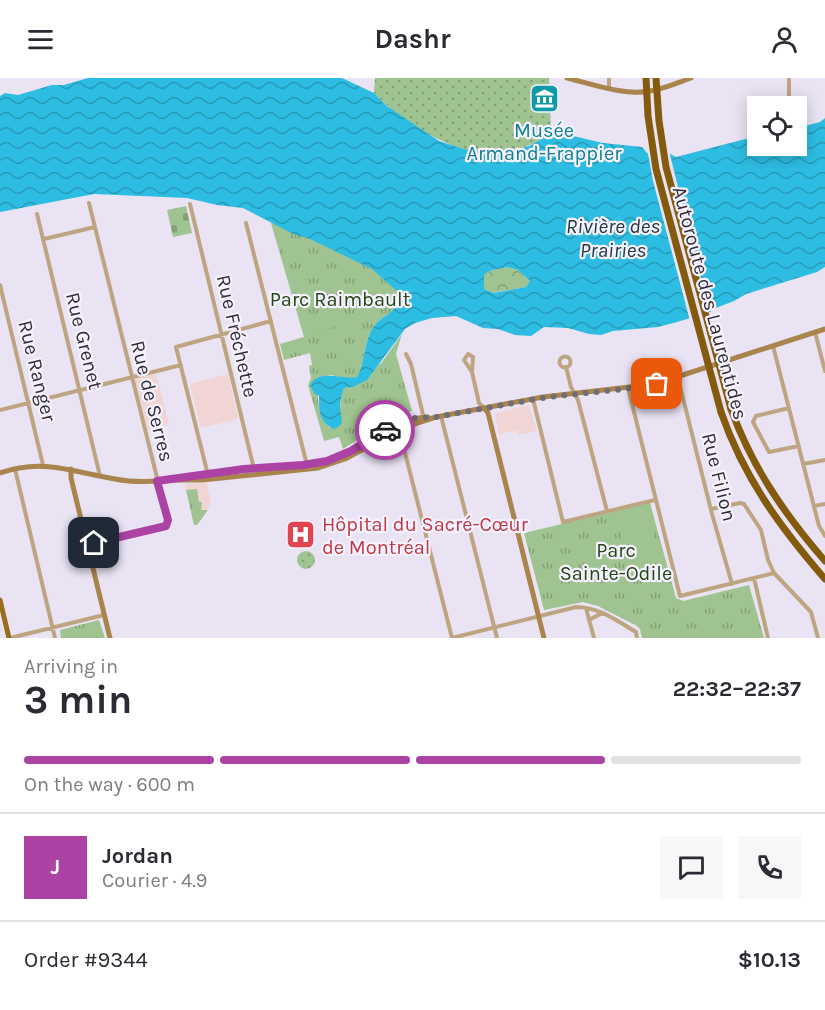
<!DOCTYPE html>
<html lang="en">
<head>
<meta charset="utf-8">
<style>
	:root { --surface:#fff; --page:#f7f7f7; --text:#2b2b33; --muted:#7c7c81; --line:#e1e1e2; --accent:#ac42a4 }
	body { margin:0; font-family:Karla,sans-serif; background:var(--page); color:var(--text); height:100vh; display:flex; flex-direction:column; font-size:22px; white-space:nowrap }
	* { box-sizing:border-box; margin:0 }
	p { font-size:20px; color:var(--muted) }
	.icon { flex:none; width:33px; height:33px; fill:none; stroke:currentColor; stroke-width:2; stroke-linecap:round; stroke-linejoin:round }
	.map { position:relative; height:560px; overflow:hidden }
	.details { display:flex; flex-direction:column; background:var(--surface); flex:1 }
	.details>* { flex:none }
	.controls { position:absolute; left:747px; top:18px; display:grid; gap:12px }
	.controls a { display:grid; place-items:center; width:60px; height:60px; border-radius:0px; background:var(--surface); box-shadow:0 3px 15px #0003; font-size:30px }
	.pin { position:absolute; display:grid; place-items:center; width:51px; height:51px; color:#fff; margin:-26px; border-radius:12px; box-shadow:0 3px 9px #0006 }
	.courier { position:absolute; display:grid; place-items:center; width:60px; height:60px; margin:-30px; border:4px solid #ac42a4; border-radius:50%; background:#fff; color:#222; box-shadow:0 2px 8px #0007 }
	.overview em { font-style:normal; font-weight:700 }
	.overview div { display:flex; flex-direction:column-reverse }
	.overview { display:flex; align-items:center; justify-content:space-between; height:102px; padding:0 24px }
	h1 { font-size:39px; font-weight:700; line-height:45px }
	.bar { display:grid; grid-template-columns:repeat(4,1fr); gap:9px 6px; align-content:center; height:72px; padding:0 24px }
	.bar i { height:8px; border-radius:4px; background:var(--line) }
	.bar .selected { background:var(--accent) }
	.bar p { grid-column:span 4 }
	.line { display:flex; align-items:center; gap:15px; padding:0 24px; border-top:2px solid var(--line) }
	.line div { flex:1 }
	.round { display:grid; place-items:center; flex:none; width:63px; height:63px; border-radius:0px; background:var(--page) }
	header { display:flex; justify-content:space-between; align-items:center; height:78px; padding:0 24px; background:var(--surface); font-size:27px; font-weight:700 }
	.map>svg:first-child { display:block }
	.education { fill:#f0d5d4 }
	.grass { fill:url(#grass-dots) }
	.forest { fill:url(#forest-crowns) }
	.cemetery { fill:url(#cemetery-stones) }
	.park { fill:url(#park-tufts) }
	.pitch { fill:#a0c491 }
	.water { fill:url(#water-waves); fill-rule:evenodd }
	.pier { fill:#e9e3f3 }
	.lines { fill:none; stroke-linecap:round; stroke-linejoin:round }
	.street { stroke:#bea582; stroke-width:4 }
	.secondary { stroke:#a9844d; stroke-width:5 }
	.primary { stroke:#996c1e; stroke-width:5 }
	.highway { stroke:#845b0d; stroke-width:7 }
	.highway-bridge { stroke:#845b0d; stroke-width:7 }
	.done { stroke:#716d77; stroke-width:6; stroke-dasharray:0 10.8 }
	.route { stroke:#ac42a4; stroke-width:8 }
	.labels { text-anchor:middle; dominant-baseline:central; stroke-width:4.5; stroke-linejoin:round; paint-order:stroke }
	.culture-label { font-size:20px; fill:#0d838f; stroke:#f6f1fe }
	.park-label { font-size:20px; fill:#22470f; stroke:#f6f1fe }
	.street-label { font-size:20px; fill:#302e34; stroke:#f6f1fe }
	.health-label { font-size:20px; fill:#be3a42; stroke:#f6f1fe; text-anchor:start }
	.water-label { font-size:21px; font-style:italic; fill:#223940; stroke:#f6f1fe }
</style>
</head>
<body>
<header><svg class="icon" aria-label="menu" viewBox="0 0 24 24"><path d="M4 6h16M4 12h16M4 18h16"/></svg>Dashr<svg class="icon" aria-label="person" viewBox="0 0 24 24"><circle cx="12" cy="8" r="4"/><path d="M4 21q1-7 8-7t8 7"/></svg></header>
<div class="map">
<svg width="825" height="560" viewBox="0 0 825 560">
	<defs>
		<pattern id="grass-dots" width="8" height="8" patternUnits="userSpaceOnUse" patternTransform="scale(1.5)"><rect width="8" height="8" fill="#a0c491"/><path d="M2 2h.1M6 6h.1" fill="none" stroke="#83a077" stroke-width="1.8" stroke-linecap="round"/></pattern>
		<pattern id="forest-crowns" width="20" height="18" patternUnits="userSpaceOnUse" patternTransform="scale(1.5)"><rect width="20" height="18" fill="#a0c491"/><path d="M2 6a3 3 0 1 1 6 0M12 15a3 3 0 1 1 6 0" fill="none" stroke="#83a077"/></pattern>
		<pattern id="cemetery-stones" width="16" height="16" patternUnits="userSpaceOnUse" patternTransform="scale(1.5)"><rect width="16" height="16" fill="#a0c491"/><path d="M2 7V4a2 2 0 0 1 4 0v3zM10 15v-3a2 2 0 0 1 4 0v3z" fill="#83a077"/></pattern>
		<pattern id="park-tufts" width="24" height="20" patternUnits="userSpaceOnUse" patternTransform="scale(1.5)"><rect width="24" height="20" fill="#a0c491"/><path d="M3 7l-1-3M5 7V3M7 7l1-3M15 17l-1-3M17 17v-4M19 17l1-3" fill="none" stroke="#83a077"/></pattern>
		<pattern id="water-waves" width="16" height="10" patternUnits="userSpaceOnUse" patternTransform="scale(1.5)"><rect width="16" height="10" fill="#2dbde2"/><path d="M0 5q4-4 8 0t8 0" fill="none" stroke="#279ab8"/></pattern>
	</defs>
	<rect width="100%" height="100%" fill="#e9e3f3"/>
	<path class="education" d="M156,296L169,346L148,352L135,301Z
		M228,296L238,341L201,350L190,306Z
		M529,327L537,353L518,357L517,352L499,356L495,335Z
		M207,405L211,426L197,447H194L185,406Z"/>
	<path class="grass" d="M375,0H549L551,56C538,63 524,71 509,74C462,83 405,47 374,15Z
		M297 482a9 9 0 1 1 18 0a9 9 0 1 1-18 0Z"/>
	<path class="forest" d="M507,189L518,192L530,203L526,209L492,215L484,211V197L489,193Z"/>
	<path class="cemetery" d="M186,128L192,155L173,159L167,132Z"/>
	<path class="park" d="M271,145L318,158L374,188L399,215C396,241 381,234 371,253C364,267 365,284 357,299L348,301L331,297L316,300C319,319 316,336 330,350L340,330L342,313L344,310L353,309L382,284L402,256L396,276L412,333L391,340L343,371L339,359L324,363L308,307L311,300L309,288L312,287L310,275L284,282L280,266L304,259Z
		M197,411L199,424H202L201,432H208L197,447H194L186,412Z
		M650,425L676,520L683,523L749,507L764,560H642L640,551L637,548L598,528L583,524L544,532L524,455Z
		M99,542L105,560H61L60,552Z"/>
	<path class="pitch" d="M335,232L339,248L317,254L313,237Z
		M646,432L660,484L630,491L617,439Z"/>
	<path class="water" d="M88,0H342L374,15L387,28L439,63L464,71L488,75H508L529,68L552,55L565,56L603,65L642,69L647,75L670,76L676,79L757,58L758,68H796L797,50L820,44L825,40V189L817,194L746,216L734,223L713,231L710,234L677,244L658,249L613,253L601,257L589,256L568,250L544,249L531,258L515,257L498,251L483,250L456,238L432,240L415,245L405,251L367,302L353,309L344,310C342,315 340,324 340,330C341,340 346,346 334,351C319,344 319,333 319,318L314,315L310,307C319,290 342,302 357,299C365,284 364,267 371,253C381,234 396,241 399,215L372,191L310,161L293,156L243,130L217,127L187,120L94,116L0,134V18L5,15L18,17L52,7H64ZM507,189L518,192L530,203L526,209L493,215L484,211V197L489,193Z"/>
	<path class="pier" d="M647,70L669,73L710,237L690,243L653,103Z"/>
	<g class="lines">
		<path class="street" d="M609,0V10
			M789,0V21
			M190,126L254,391
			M37,136L100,398
			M246,145L307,387
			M44,161L95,149
			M0,207L43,387
			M815,254L825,293
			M773,268L819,448L825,458
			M406,276L411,286L424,341
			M559.5 284a5.5 5.5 0 1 1 11 0a5.5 5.5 0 1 1-11 0Z
			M566,289L571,309L578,322L607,433
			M472,294L473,279L468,276L464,282L472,294L479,325L484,330
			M678,300L712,436L732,506
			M628,310L680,518L774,495
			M533,321L563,444L655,422
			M789,330L756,338L753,344L769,374L799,368
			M0,332L181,287
			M441,338L497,560
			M399,351L452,560
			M803,386L825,382
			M15,391L55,560
			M208,397L176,269L271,243
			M814,428L825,426
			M711,431L740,425L744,426L761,452L768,482L774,495L811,534L818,560
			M87,467L163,449L167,447L168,444L89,125
			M754,500L768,560
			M586,530L594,560
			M589,542L602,535
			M10,560L104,537
			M452,560L576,529C599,529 617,543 636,554L637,560"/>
		<path class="secondary" d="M567,0C593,6 623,18 650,13C664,11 677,5 691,0
			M484,330L488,335L544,560
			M71,391V400L110,560
			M0,395C43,380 73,394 115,401C135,405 156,404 176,401
			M185,400C204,396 225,393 244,391C272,388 301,391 327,383C364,372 388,341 428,339
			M174,402H202L318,390L345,381L405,349L436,339L543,319L655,306L825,251"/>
		<path class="primary" d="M0,522L9,560"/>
		<path class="highway" d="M731,331C752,389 785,437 825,483
			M721,334C744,400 780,449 825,501"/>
		<path class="highway-bridge" d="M646,0L648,38L656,91L721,334
			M656,0L659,43L666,89L731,331"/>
	</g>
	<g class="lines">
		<path class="done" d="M385,352L414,340L436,339L548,319L624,311L657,306"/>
		<path class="route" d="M94,465L166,448L168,442L157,403L244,391L303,387L327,383L351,373L385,352"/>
	</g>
	<defs>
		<symbol id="museum-square" viewBox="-11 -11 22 22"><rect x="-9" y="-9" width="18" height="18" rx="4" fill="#0f9aa8" stroke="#f6f1fe"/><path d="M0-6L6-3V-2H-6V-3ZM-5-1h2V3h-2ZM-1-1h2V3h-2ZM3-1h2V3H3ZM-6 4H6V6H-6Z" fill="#fff"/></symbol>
		<symbol id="hospital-square" viewBox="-11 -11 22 22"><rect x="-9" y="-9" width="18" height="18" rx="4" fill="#e0444e" stroke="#f6f1fe"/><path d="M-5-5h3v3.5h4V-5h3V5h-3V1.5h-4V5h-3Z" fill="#fff"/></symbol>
	</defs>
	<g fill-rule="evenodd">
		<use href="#museum-square" x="528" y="4" width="33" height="33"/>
		<use href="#hospital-square" x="284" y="440" width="33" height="33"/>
	</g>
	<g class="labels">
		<g class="culture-label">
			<text x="544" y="52">Musée<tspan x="544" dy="23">Armand-Frappier</tspan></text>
		</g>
		<g class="park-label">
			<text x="340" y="221">Parc Raimbault</text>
			<text x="616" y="472">Parc<tspan x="616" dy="23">Sainte-Odile</tspan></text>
		</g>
		<g class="street-label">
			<text transform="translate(710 225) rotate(75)">Autoroute des Laurentides</text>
			<text transform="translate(237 258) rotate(77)">Rue Fréchette</text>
			<text transform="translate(84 263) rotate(76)">Rue Grenet</text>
			<text transform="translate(37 293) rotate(76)">Rue Ranger</text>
			<text transform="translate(152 323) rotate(76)">Rue de Serres</text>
			<text transform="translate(719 399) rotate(76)">Rue Filion</text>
		</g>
		<g class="health-label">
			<text x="322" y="446">Hôpital du Sacré-Cœur<tspan x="322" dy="23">de Montréal</tspan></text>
		</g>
		<g class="water-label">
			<text x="613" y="148">Rivière des<tspan x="613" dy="24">Prairies</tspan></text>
		</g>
	</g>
</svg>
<div class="controls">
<a><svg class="icon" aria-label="locate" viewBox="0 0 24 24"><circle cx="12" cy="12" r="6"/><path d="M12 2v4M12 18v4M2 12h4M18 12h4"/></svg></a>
</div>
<div class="pin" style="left:657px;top:306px;background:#ea580c"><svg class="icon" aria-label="bag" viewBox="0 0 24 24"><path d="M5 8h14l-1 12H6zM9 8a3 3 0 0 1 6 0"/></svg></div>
<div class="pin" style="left:94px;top:465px;background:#1f2937"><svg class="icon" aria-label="home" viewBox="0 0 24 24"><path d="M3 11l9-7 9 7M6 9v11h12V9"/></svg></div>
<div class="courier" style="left:385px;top:352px"><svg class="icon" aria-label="car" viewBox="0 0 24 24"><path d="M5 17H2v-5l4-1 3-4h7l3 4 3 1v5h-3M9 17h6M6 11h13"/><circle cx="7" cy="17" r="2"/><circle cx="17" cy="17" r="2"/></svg></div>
</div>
<section class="details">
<div class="overview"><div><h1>3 min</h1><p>Arriving in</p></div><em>22:32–22:37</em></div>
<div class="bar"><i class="selected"></i><i class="selected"></i><i class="selected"></i><i></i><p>On the way · 600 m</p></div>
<div class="line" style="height:108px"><b class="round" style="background:var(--accent);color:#fff">J</b><div><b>Jordan</b><p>Courier · 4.9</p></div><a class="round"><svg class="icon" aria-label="chat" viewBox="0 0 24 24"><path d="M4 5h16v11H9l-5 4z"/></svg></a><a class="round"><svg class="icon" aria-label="phone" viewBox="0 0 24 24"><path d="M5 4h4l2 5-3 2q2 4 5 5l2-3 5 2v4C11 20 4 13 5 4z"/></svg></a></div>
<div class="line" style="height:78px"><div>Order #9344</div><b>$10.13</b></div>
</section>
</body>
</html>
